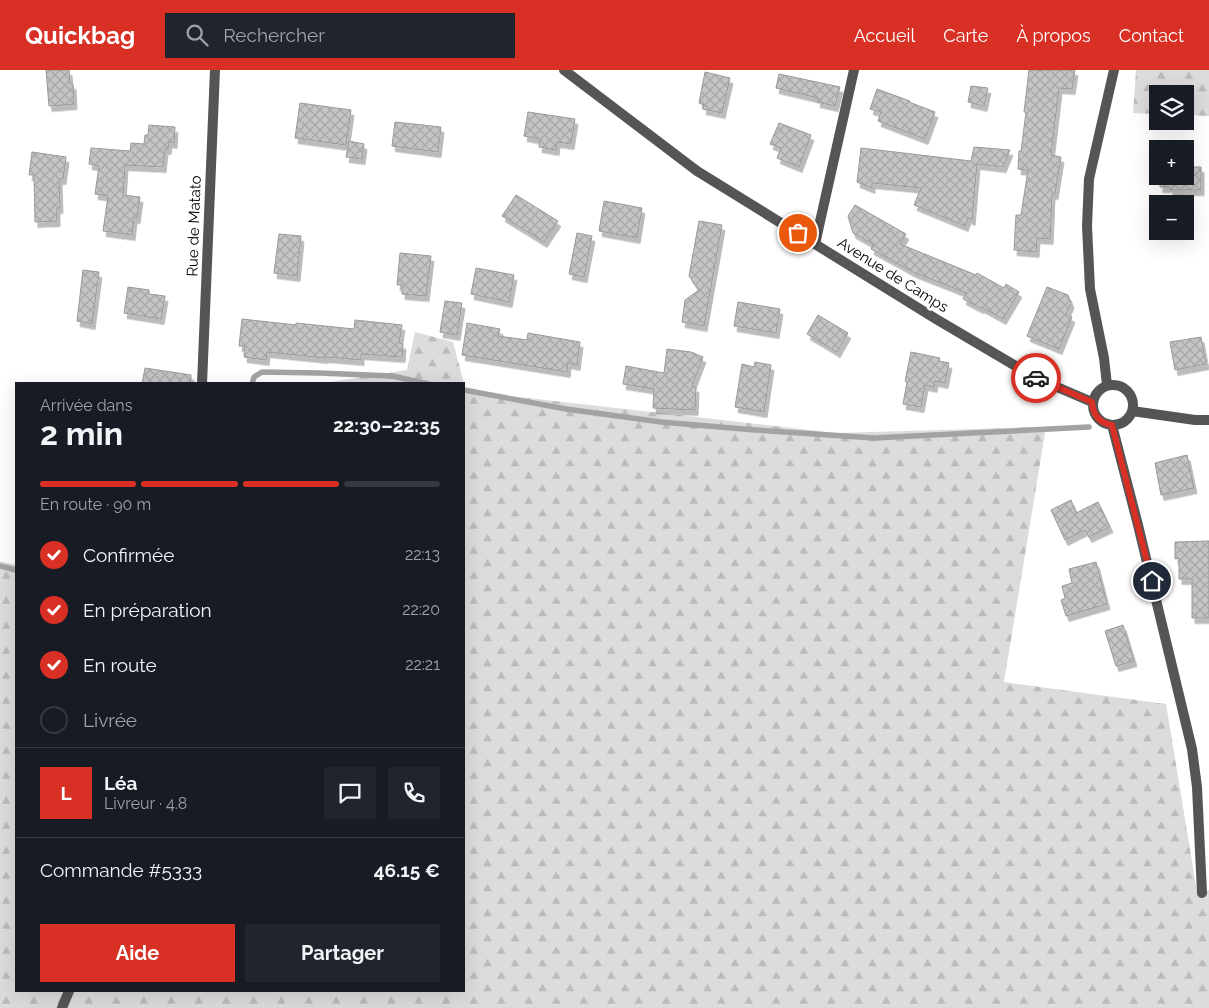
<!DOCTYPE html>
<html lang="fr">
<head>
<meta charset="utf-8">
<style>
	:root { --surface:#171b24; --page:#20242c; --text:#f1f3f6; --muted:#9ea1a6; --line:#363941; --accent:#d93025 }
	body { margin:0; font-family:Raleway,sans-serif; background:var(--page); color:var(--text); height:100vh; display:flex; flex-direction:column; font-size:19px; white-space:nowrap }
	* { box-sizing:border-box; margin:0 }
	p { font-size:16px; color:var(--muted) }
	.icon { flex:none; width:28px; height:28px; fill:none; stroke:currentColor; stroke-width:2; stroke-linecap:round; stroke-linejoin:round }
	.map { position:relative; flex:1; overflow:hidden }
	.drawer { position:absolute; left:15px; top:312px; width:450px; height:610px; display:flex; flex-direction:column; background:var(--surface); border-radius:0px; box-shadow:0 5px 20px #0002 }
	.drawer>* { flex:none }
	.fabs { position:absolute; left:1149px; top:15px; display:grid; gap:10px }
	.fabs a { display:grid; place-items:center; width:45px; height:45px; border-radius:0px; background:var(--surface); box-shadow:0 5px 20px #0002; font-size:25px }
	.pin { position:absolute; display:grid; place-items:center; width:42px; height:42px; color:#fff; margin:-21px; border:2px solid #fff; border-radius:50%; box-shadow:0 1px 5px #0007 }
	.courier { position:absolute; display:grid; place-items:center; width:50px; height:50px; margin:-25px; border:4px solid #d93025; border-radius:50%; background:#fff; color:#222; box-shadow:0 1px 6px #0007 }
	.headline em { font-style:normal; font-weight:700 }
	.headline div { display:flex; flex-direction:column-reverse }
	.headline { display:flex; align-items:center; justify-content:space-between; height:85px; padding:0 25px }
	h1 { font-size:32px; font-weight:700; line-height:38px }
	.bar { display:grid; grid-template-columns:repeat(4,1fr); gap:8px 5px; align-content:center; height:60px; padding:0 25px }
	.bar i { height:6px; border-radius:4px; background:var(--line) }
	.bar .current { background:var(--accent) }
	.bar p { grid-column:span 4 }
	.line { display:flex; align-items:center; gap:12px; padding:0 25px; border-top:1px solid var(--line) }
	.line div { flex:1 }
	.round { display:grid; place-items:center; flex:none; width:52px; height:52px; border-radius:0px; background:var(--page) }
	ol { padding:0 25px; list-style:none }
	li { display:flex; align-items:center; gap:15px; height:55px }
	li p { margin-inline-start:auto }
	li .icon { padding:5px; border-radius:50%; background:var(--accent); color:#fff; stroke-width:4 }
	li:last-child { color:var(--muted) }
	li i { width:28px; height:28px; border:2px solid var(--line); border-radius:50% }
	.primary-button { display:flex; gap:10px; margin-top:auto; padding:10px 25px }
	.primary-button a { flex:1; height:58px; border-radius:0px; background:var(--accent); color:#fff; font-size:20px; font-weight:700; line-height:58px; text-align:center }
	.primary-button a+a { background:var(--page); color:var(--text) }
	header { display:flex; align-items:center; gap:30px; box-sizing:border-box; height:70px; padding:0 25px; background:var(--accent); color:#fff }
	header strong { font-size:24px }
	nav { display:flex; gap:28px; margin-inline-start:auto; font-size:18px }
	.search { width:350px; height:45px; background:var(--page); display:flex; align-items:center; gap:12px; box-sizing:border-box; padding:0 18px; border-radius:0px; color:var(--muted); font-size:19px }
	.map>svg:first-child { display:block }
	.forest { fill:url(#forest-firs) }
	.lines { fill:none; stroke-linecap:round; stroke-linejoin:round }
	.stream { stroke:#a3a3a3; stroke-width:5.5 }
	.building { fill:url(#building-cross-hatch); stroke:#999; filter:url(#shadow) }
	.minor { stroke:#555; stroke-width:10 }
	.done { stroke:#595959; stroke-width:5; stroke-dasharray:0 9 }
	.route { stroke:#d93025; stroke-width:6 }
	.labels { text-anchor:middle; dominant-baseline:central; stroke-width:5; stroke-linejoin:round; paint-order:stroke }
	.street-label { font-size:15px; fill:#000; stroke:#fff }
</style>
</head>
<body>
<header>
<strong>Quickbag</strong>
<div class="search"><svg class="icon" aria-label="search" viewBox="0 0 24 24"><circle cx="10" cy="10" r="6"/><path d="M15 15l6 6"/></svg>Rechercher</div>
<nav><a>Accueil</a><a>Carte</a><a>À propos</a><a>Contact</a></nav>
</header>
<div class="map">
<svg width="1209" height="938" viewBox="0 0 1209 938">
	<defs>
		<pattern id="forest-firs" width="22" height="20" patternUnits="userSpaceOnUse" patternTransform="scale(1.25)"><rect width="22" height="20" fill="#dcdcdc"/><path d="M5 1l3.5 6h-7zM16 11l3.5 6h-7z" fill="#bbb"/></pattern>
		<pattern id="building-cross-hatch" width="8" height="8" patternUnits="userSpaceOnUse" patternTransform="scale(1.25)"><rect width="8" height="8" fill="#c4c4c4"/><path d="M0 0l8 8M0 8l8-8" fill="none" stroke="#a7a7a7"/></pattern>
		<filter id="shadow"><feDropShadow dx="3" dy="5.5" stdDeviation="0" flood-color="#0004"/></filter>
	</defs>
	<rect width="100%" height="100%" fill="#fff"/>
	<path class="forest" d="M1136,0H1209V46L1185,45V24H1158L1157,44L1133,43Z
		M415,262L453,272L466,321L836,363L1046,357L1004,612L1166,634L1197,822L1209,820V938H0V491L16,495V921H464V314H318L407,300Z"/>
	<g class="lines">
		<path class="stream" d="M252,314L254,307L262,302L319,303L392,306L429,314
			M464,320L566,339L661,352L755,360L874,368L1089,357
			M0,496L16,500"/>
	</g>
	<path class="building" d="M46,0H69L70,14H73L74,34L49,36Z
		M1029,0H1075L1072,19L1059,18L1051,85L1061,87L1055,124H1052L1050,169L1037,168L1036,182L1014,180L1016,145H1021L1028,100L1018,99L1019,81H1021L1026,42H1024Z
		M705,2L730,8L722,43L703,39L704,35L699,33Z
		M779,4L840,17L835,36L817,32L818,28L776,18Z
		M971,16L988,18L984,36L968,32Z
		M877,19L910,31L909,32L935,42L925,69L878,51L881,42L870,39Z
		M300,33L351,40L346,75L295,68Z
		M528,42L575,49L571,74L557,72L556,80L539,77L540,69L524,66Z
		M395,52L441,57L438,82L392,76Z
		M779,53L811,65L799,97L777,88L781,78L770,74Z
		M149,55L175,57L174,73L169,72L168,79H165L163,97L125,95L123,125L140,127L137,148H134L132,165L103,161L108,126L95,124L99,96L89,94L91,78L130,81L131,73L144,74L145,65H148Z
		M349,71L364,74L362,89L346,87Z
		M974,77L1010,80L1003,97L977,94L972,150L968,148L965,156L914,135L921,118L872,113V118L857,112L861,78L971,91Z
		M32,82L66,87L63,109H59L60,138H57V151L35,152L34,105H29Z
		M1185,97H1201V120H1170V117H1160V106H1185Z
		M516,125L558,151L544,172L502,146Z
		M604,131L642,138L637,168L599,161Z
		M855,135L906,164L900,174L976,205L977,203L1004,218L1006,214L1019,222L1003,249L981,237L980,238L963,229L966,223L913,202L871,179L873,174L853,163L848,146Z
		M699,151L722,155L704,256L682,252L685,230L699,220L689,206Z
		M577,163L592,166L584,207L569,204Z
		M279,164L301,166L297,206L274,203Z
		M400,183L431,186L426,226L402,224V215H397Z
		M476,198L514,205L509,232L471,224Z
		M83,200L99,202L92,254L77,251Z
		M128,217L149,220V224L165,226L161,249L124,243Z
		M1047,217L1068,225L1071,233L1066,244L1072,247L1059,279L1027,266Z
		M445,231L462,233L457,265L440,262Z
		M738,232L780,239L776,263L734,256Z
		M818,245L848,263L837,282L807,264Z
		M242,249L296,255V253L354,259L355,250L402,255L399,273L403,274L402,287L361,284V290L326,287L325,288L267,282L266,290L244,287L245,276H239Z
		M467,253L500,259L498,266L527,270L528,263L580,272L577,295L568,293L567,302L462,285Z
		M1201,267L1206,294L1175,300L1170,272Z
		M667,279L691,282L703,287L692,316L696,317L695,340L653,338L654,319L623,314L626,296L664,303Z
		M911,282L940,288L939,291L949,293L945,313L935,311L934,317L925,315L921,337L903,334L907,312L905,311Z
		M755,292L771,295L764,342L735,337L742,294L754,297Z
		M145,298L191,305V314H142Z
		M1187,385L1194,418L1161,425L1155,393Z
		M1071,430L1076,443L1098,432L1110,457L1089,467L1085,460L1065,470L1051,440Z
		M1209,471V548H1192V509H1179V488L1175,489V472Z
		M1096,492L1107,534L1066,546L1061,530L1065,528L1062,516L1072,513L1069,499Z
		M1123,555L1134,591L1116,596L1105,561Z"/>
	<g class="lines">
		<path class="minor" d="M564,0L697,101L936,249L1036,308L1092,332
			M815,174L854,0
			M202,314L215,0
			M1093 335a20 20 0 1 1 40 0a20 20 0 1 1-40 0Z
			M1107,315L1104,288L1090,219L1087,156L1089,109L1114,0
			M1132,341L1195,350H1209
			M1112,355L1138,455L1192,679L1197,717L1202,823
			M62,938L69,921"/>
	</g>
	<g class="lines">
		<path class="done" d="M798,163L936,249L1036,308"/>
		<path class="route" d="M1036,308L1092,332C1093,345 1099,353 1112,355L1152,511"/>
	</g>
	<g class="labels">
		<g class="street-label">
			<text transform="translate(194 156) rotate(-88)">Rue de Matato</text>
			<text transform="translate(893 205) rotate(32)">Avenue de Camps</text>
		</g>
	</g>
</svg>
<div class="fabs">
<a><svg class="icon" aria-label="layers" viewBox="0 0 24 24"><path d="M12 4l9 5-9 5-9-5zM3 14l9 5 9-5"/></svg></a>
<a>+</a>
<a>−</a>
</div>
<div class="pin" style="left:798px;top:163px;background:#ea580c"><svg class="icon" aria-label="bag" viewBox="0 0 24 24"><path d="M5 8h14l-1 12H6zM9 8a3 3 0 0 1 6 0"/></svg></div>
<div class="pin" style="left:1152px;top:511px;background:#1f2937"><svg class="icon" aria-label="home" viewBox="0 0 24 24"><path d="M3 11l9-7 9 7M6 9v11h12V9"/></svg></div>
<div class="courier" style="left:1036px;top:308px"><svg class="icon" aria-label="car" viewBox="0 0 24 24"><path d="M5 17H2v-5l4-1 3-4h7l3 4 3 1v5h-3M9 17h6M6 11h13"/><circle cx="7" cy="17" r="2"/><circle cx="17" cy="17" r="2"/></svg></div>
<section class="drawer">
<div class="headline"><div><h1>2 min</h1><p>Arrivée dans</p></div><em>22:30–22:35</em></div>
<div class="bar"><i class="current"></i><i class="current"></i><i class="current"></i><i></i><p>En route · 90 m</p></div>
<ol>
<li><svg class="icon" aria-label="check" viewBox="0 0 24 24"><path d="M5 12l5 5 9-10"/></svg>Confirmée<p>22:13</p></li>
<li><svg class="icon" aria-label="check" viewBox="0 0 24 24"><path d="M5 12l5 5 9-10"/></svg>En préparation<p>22:20</p></li>
<li><svg class="icon" aria-label="check" viewBox="0 0 24 24"><path d="M5 12l5 5 9-10"/></svg>En route<p>22:21</p></li>
<li><i></i>Livrée</li>
</ol>
<div class="line" style="height:90px"><b class="round" style="background:var(--accent);color:#fff">L</b><div><b>Léa</b><p>Livreur · 4.8</p></div><a class="round"><svg class="icon" aria-label="chat" viewBox="0 0 24 24"><path d="M4 5h16v11H9l-5 4z"/></svg></a><a class="round"><svg class="icon" aria-label="phone" viewBox="0 0 24 24"><path d="M5 4h4l2 5-3 2q2 4 5 5l2-3 5 2v4C11 20 4 13 5 4z"/></svg></a></div>
<div class="line" style="height:65px"><div>Commande #5333</div><b>46.15 €</b></div>
<div class="primary-button"><a>Aide</a><a>Partager</a></div>
</section>
</div>
</body>
</html>
